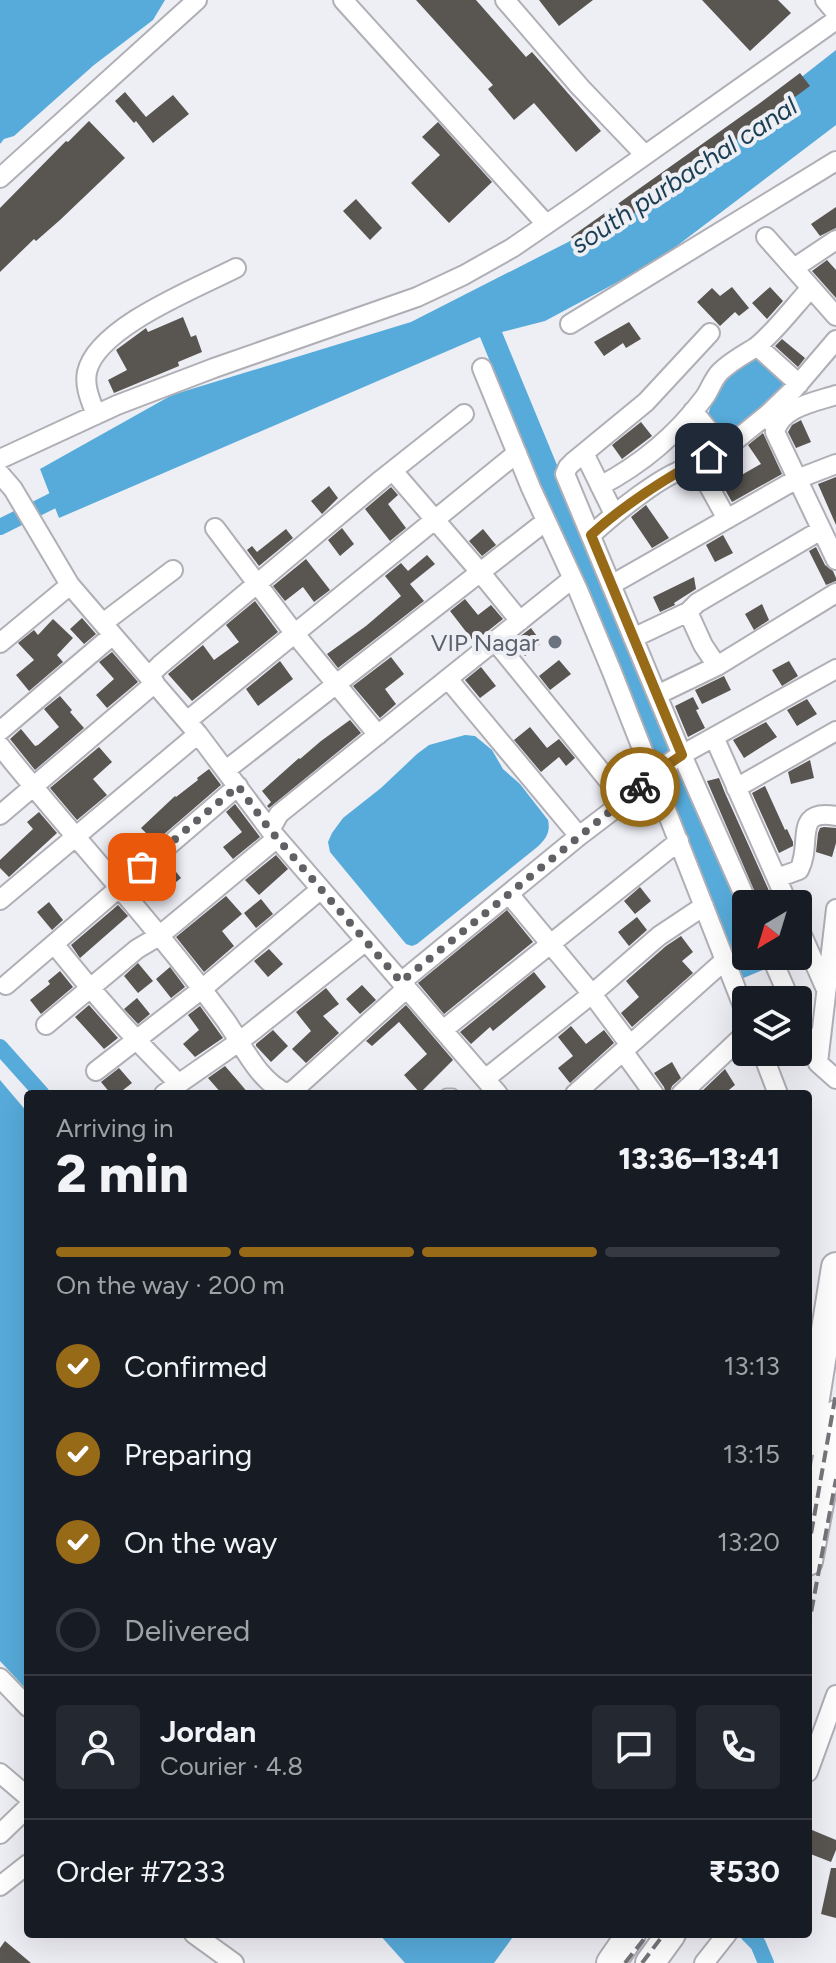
<!DOCTYPE html>
<html lang="en">
<head>
<meta charset="utf-8">
<style>
	:root { --surface:#171b24; --page:#242831; --text:#f1f3f6; --muted:#9ea1a6; --line:#363941; --accent:#976a18 }
	body { margin:0; font-family:Figtree,sans-serif; background:var(--page); color:var(--text); height:100vh; display:flex; flex-direction:column; font-size:30px; white-space:nowrap }
	* { box-sizing:border-box; margin:0 }
	p { font-size:26px; color:var(--muted) }
	.icon { flex:none; width:44px; height:44px; fill:none; stroke:currentColor; stroke-width:2; stroke-linecap:round; stroke-linejoin:round }
	.map { position:relative; flex:1; overflow:hidden }
	.sheet { position:absolute; left:24px; top:1090px; width:788px; height:848px; display:flex; flex-direction:column; background:var(--surface); border-radius:8px; box-shadow:0 8px 32px #0002 }
	.sheet>* { flex:none }
	.needle { width:52px; rotate:218deg }
	.controls { position:absolute; left:732px; top:890px; display:grid; gap:16px }
	.controls a { display:grid; place-items:center; width:80px; height:80px; border-radius:8px; background:var(--surface); box-shadow:0 8px 32px #0002; font-size:40px }
	.pin { position:absolute; display:grid; place-items:center; width:68px; height:68px; color:#fff; margin:-34px; border-radius:16px; box-shadow:0 4px 12px #0006 }
	.courier { position:absolute; display:grid; place-items:center; width:80px; height:80px; margin:-40px; border:6px solid #976a18; border-radius:50%; background:#fff; color:#222; box-shadow:0 2px 10px #0007 }
	.head em { font-style:normal; font-weight:800 }
	.head div { display:flex; flex-direction:column-reverse }
	.head { display:flex; align-items:center; justify-content:space-between; height:136px; padding:0 32px }
	h1 { font-size:52px; font-weight:800; line-height:60px }
	.bar { display:grid; grid-template-columns:repeat(4,1fr); gap:12px 8px; align-content:center; height:96px; padding:0 32px }
	.bar i { height:10px; border-radius:6px; background:var(--line) }
	.bar .on { background:var(--accent) }
	.bar p { grid-column:span 4 }
	.line { display:flex; align-items:center; gap:20px; padding:0 32px; border-top:2px solid var(--line) }
	.line div { flex:1 }
	.round { display:grid; place-items:center; flex:none; width:84px; height:84px; border-radius:8px; background:var(--page) }
	ol { padding:0 32px; list-style:none }
	li { display:flex; align-items:center; gap:24px; height:88px }
	li p { margin-inline-start:auto }
	li .icon { padding:8px; border-radius:50%; background:var(--accent); color:#fff; stroke-width:4 }
	li:last-child { color:var(--muted) }
	li i { width:44px; height:44px; border:4px solid var(--line); border-radius:50% }
	.map>svg:first-child { display:block }
	.water { fill:#57abda }
	.lines { fill:none; stroke-linecap:round; stroke-linejoin:round }
	.canal { stroke:#57abda; stroke-width:16 }
	.building { fill:#595550 }
	.service-casing { stroke:#b0afb6; stroke-width:13 }
	.minor-casing { stroke:#b0afb6; stroke-width:22 }
	.primary-casing { stroke:#b0afb6; stroke-width:32 }
	.service { stroke:#fff; stroke-width:9 }
	.minor { stroke:#fff; stroke-width:18 }
	.primary { stroke:#fff; stroke-width:28 }
	.rail { stroke:#75757a; stroke-width:4; stroke-dasharray:12 6; stroke-linecap:butt }
	.done { stroke:#616165; stroke-width:8; stroke-dasharray:0 14.4 }
	.route { stroke:#976a18; stroke-width:10 }
	.worship-dot { fill:#6b7280; stroke:#eeeef5; stroke-width:3 }
	.labels { text-anchor:middle; dominant-baseline:central; stroke-width:8; stroke-linejoin:round; paint-order:stroke }
	.worship-label { font-size:24px; fill:#5b616d; stroke:#eeeef5; text-anchor:end }
	.water-label { font-size:26px; font-style:italic; fill:#1a3f53; stroke:#eeeef5 }
</style>
</head>
<body>
<div class="map">
<svg width="836" height="1963" viewBox="0 0 836 1963">
	<rect width="100%" height="100%" fill="#eeeef5"/>
	<path class="water" d="M0,0H165L153,20L94,65L14,136L4,139L0,144Z
		M836,50V125L657,261L545,321L502,332L746,922V956H760L765,969L741,979L480,337L59,518L40,469L172,395L411,322L633,209Z
		M754,350L785,379C781,395 743,433 726,434C717,434 712,427 706,420L718,385Z
		M465,735L475,736L492,750L503,769L520,784L548,820C551,833 545,840 536,848L417,944L412,946L406,944L330,852L328,842L332,833L343,818L381,788L417,754L429,745Z
		M0,1080L28,1113V1691L0,1661Z
		M379,1934H515L494,1963H405Z"/>
	<g class="lines">
		<path class="canal" d="M0,527L70,492
			M0,1047L42,1094
			M748,1934L758,1944L766,1963"/>
	</g>
	<path class="building" d="M416,0H476L526,57L532,52L601,131L576,152L534,103L514,120L488,89L493,85Z
		M539,0H593L559,26Z
		M702,0H778L791,13L750,51Z
		M800,73L810,86L667,190L581,250L571,237L760,103Z
		M125,92L146,117L173,95L189,114L153,143L136,121L134,123L115,101Z
		M89,121L125,158L60,220L36,241L34,239L0,272V208L66,141L68,142Z
		M438,122L492,182L449,223L411,183L440,155L422,137Z
		M356,199L382,228L370,240L343,211Z
		M836,207V228L820,236L811,224Z
		M827,260L836,270V298L812,271Z
		M732,287L749,308L739,316L735,312L720,326L697,302L712,288L720,296Z
		M770,287L783,301L767,319L752,303Z
		M183,317L191,337L196,335L202,352L178,362L179,366L114,393L108,380L127,370L116,350L146,328L148,332Z
		M629,322L641,339L626,348L623,343L604,356L594,342Z
		M782,339L805,358L798,367L775,346Z
		M801,420L811,442L796,448L788,432L792,425Z
		M641,422L652,436L622,459L612,445Z
		M763,433L782,474L732,502L713,468L720,464L731,481L759,465L761,464L748,445Z
		M836,477V525L818,484Z
		M329,486L338,498L322,514L311,501Z
		M391,487L398,495L388,504L406,528L390,541L365,509Z
		M646,505L669,538L652,548L631,517Z
		M342,528L354,544L340,556L328,540Z
		M286,529L293,538L259,566L247,550L252,546L257,552Z
		M483,529L496,545L482,556L469,541Z
		M723,535L733,553L715,562L706,545Z
		M816,547L825,565L833,571L836,578V581L826,585L809,551Z
		M427,555L435,564L410,584L424,601L338,668L327,654L366,626L401,596L385,576L401,563L408,571Z
		M306,559L330,590L314,602L303,587L285,601L273,586Z
		M694,577L696,589L674,603L675,605L660,612L653,597Z
		M465,599L478,615L491,605L503,619L474,642L450,611Z
		M255,601L278,632L192,701L168,674L203,645L214,660L239,642L226,625Z
		M762,604L769,620L754,630L745,614Z
		M82,618L96,634L84,644L70,629Z
		M53,619L73,638L57,655L63,662L29,691L16,675L34,660L18,643L34,630L38,635Z
		M531,628L542,643L525,656L514,641Z
		M112,652L138,682L107,708L96,695L114,679L99,662Z
		M391,657L404,674L385,689L396,704L380,718L353,686Z
		M559,660L571,674L550,690L539,676Z
		M280,661L293,679L258,706L246,689Z
		M789,661L798,676L782,686L772,670Z
		M481,667L496,686L480,698L465,680Z
		M724,676L731,690L702,704L695,690Z
		M60,696L72,710L70,712L84,728L35,770L10,739L21,729L35,746L38,745L59,727L44,709Z
		M693,697L699,709L696,710L705,728L688,737L675,706Z
		M807,699L817,714L797,726L787,710Z
		M350,720L361,733L269,808L267,806L271,802L262,791L299,758L300,759L321,741Z
		M766,722L777,737L744,758L733,740Z
		M530,727L547,748L559,739L575,758L566,766L559,757L541,772L514,740Z
		M99,747L112,762L93,779L107,795L77,820L50,788Z
		M810,760L814,778L791,784L788,772Z
		M209,769L221,785L155,842L141,828L175,796L176,797L198,780L197,778Z
		M719,778L725,793L775,904H760L707,781Z
		M765,786L785,830L787,829L793,842V846L779,853L752,793Z
		M235,804L260,837L233,859L223,847L242,832L226,812Z
		M39,812L57,833L9,877L0,868V860L33,829L27,822Z
		M824,827L836,828V843L832,857L816,852L818,833L820,828Z
		M276,855L288,869L259,895L245,880Z
		M168,862L181,878L164,892L151,877Z
		M640,887L651,901L635,914L624,901Z
		M226,896L242,914L222,931L234,946L204,972L176,937Z
		M261,899L273,914L256,928L244,913Z
		M49,902L63,920L52,930L37,912Z
		M118,905L128,916L80,958L71,945Z
		M507,910L533,942L444,1014L418,983Z
		M637,917L647,930L629,946L618,932Z
		M681,936L693,952L682,961L693,973L632,1027L621,1013L639,997L626,981L666,946Z
		M269,949L283,964L268,977L254,961Z
		M138,963L153,981L138,993L124,976Z
		M170,967L185,987L171,998L156,979Z
		M60,971L73,987L41,1014L30,1000L50,984L48,981Z
		M534,972L546,987L493,1031L490,1027L471,1044L460,1032Z
		M362,985L376,1000L360,1014L346,999Z
		M326,988L339,1004L323,1016L339,1033L306,1063L292,1049L311,1031L296,1012Z
		M137,998L150,1014L138,1024L124,1009Z
		M89,1005L118,1038L104,1049L75,1017Z
		M406,1005L453,1060L420,1093L404,1075L427,1054L399,1022L372,1046L366,1041Z
		M200,1006L223,1038L195,1057L183,1044L199,1030L188,1015Z
		M571,1026L586,1044L604,1030L614,1043L570,1083L558,1068L573,1056L558,1037Z
		M273,1030L288,1046L271,1062L256,1046V1044Z
		M672,1062L681,1078L672,1086L669,1094H666L664,1087L654,1073Z
		M225,1066L238,1081L249,1094H222L208,1078Z
		M119,1068L132,1083L118,1094H111L101,1082Z
		M725,1069L735,1085L724,1094H699Z
		M812,1830L836,1840V1850L831,1862L808,1853V1839Z
		M831,1868H836V1918L821,1914Z
		M5,1941L31,1963H0V1948Z"/>
	<g class="lines">
		<defs>
			<path id="service" d="M446,1094H453"/>
			<path id="minor" d="M343,0L546,224
				M505,0L580,87L644,154
				M825,0L836,13
				M0,178L197,0
				M766,237L836,316
				M794,268L836,240
				M570,324L836,161
				M710,333L646,402L573,462L568,467L565,474L682,755L748,904
				M757,346L799,384
				M482,368L531,488L578,590L612,672L746,1014
				M836,395C815,402 781,407 775,432L836,560
				M693,411L723,448
				M96,415C91,401 84,387 87,372C97,327 197,288 236,268
				M771,422L768,414L795,388L836,340
				M584,453L614,514
				M0,459L117,405L214,368L417,297L464,275L512,248L579,202L836,20
				M694,466L736,440L768,414
				M393,471L480,572L520,621
				M0,474L13,489L70,585L198,734L270,830L498,1094
				M600,486C640,465 677,434 704,398C710,390 713,379 720,372C731,361 743,355 756,347C774,333 795,305 811,288
				M215,528L295,634L378,735
				M821,530L697,603L688,612L703,645L717,666L836,593
				M591,535C613,515 665,471 694,466L701,472L727,519
				M611,585L797,479L836,464
				M103,623L173,570
				M633,638L688,612
				M495,641L625,801
				M0,643L70,585
				M149,676L160,665L382,479L464,414
				M448,679L579,836
				M657,695L717,666
				M187,721L517,453
				M0,731L113,635
				M714,737L788,904
				M0,746C74,838 156,925 226,1021C244,1047 258,1081 288,1094L297,1087L407,988
				M226,770L546,521
				M736,788L836,731
				M0,815L155,683
				M270,830L279,814L572,579
				M777,878L799,870C813,844 792,808 836,816
				M509,894L592,994L630,1045
				M0,900L198,734
				M836,909L818,1063L836,1079
				M798,926L825,987
				M54,944C93,993 134,1039 179,1084
				M771,956L790,1000
				M401,982L579,836L625,801L653,775L676,758L836,669
				M6,985L238,786
				M798,1018L816,1059
				M46,1025L137,949L159,936L277,838
				M443,1030L679,841
				M623,1051L654,1094
				M762,1052L778,1094
				M96,1071L202,989L321,889
				M485,1079L592,994L659,936L704,906
				M164,1094L240,1041L366,941
				M575,1094L725,960
				M681,1094L746,1033
				M0,1678L28,1707
				M808,1772L836,1695
				M0,1773L28,1797
				M0,1834L28,1807
				M0,1886L28,1864
				M194,1934L234,1963
				M704,1963L727,1934"/>
			<path id="primary" d="M808,1442L836,1267
				M808,1561L836,1415
				M611,1963L631,1934
				M650,1963L671,1934"/>
		</defs>
		<use href="#service" class="service-casing"/>
		<use href="#minor" class="minor-casing"/>
		<use href="#primary" class="primary-casing"/>
		<use href="#service" class="service"/>
		<use href="#minor" class="minor"/>
		<use href="#primary" class="primary"/>
		<path class="rail" d="M808,1551L836,1393
			M808,1629L836,1479
			M625,1963L648,1934
			M642,1963L664,1934"/>
	</g>
	<g class="lines">
		<path class="done" d="M142,867L238,786L270,830L401,982L640,787"/>
		<path class="route" d="M640,787L660,770L682,755L591,535C618,510 648,490 680,471C689,465 699,463 709,457"/>
	</g>
	<circle class="worship-dot" cx="555" cy="642" r="8"/>
	<g class="labels">
		<g class="worship-label">
			<text x="539" y="642">VIP Nagar</text>
		</g>
		<g class="water-label">
			<text transform="translate(684 175) rotate(-33)">south purbachal canal</text>
		</g>
	</g>
</svg>
<div class="controls">
<a><svg class="needle" viewBox="-14 -14 28 28"><path d="M0-13l5 13h-10z" fill="#e53935"/><path d="M0 13l5-13h-10z" fill="#9ea1a6"/></svg></a>
<a><svg class="icon" aria-label="layers" viewBox="0 0 24 24"><path d="M12 4l9 5-9 5-9-5zM3 14l9 5 9-5"/></svg></a>
</div>
<div class="pin" style="left:142px;top:867px;background:#ea580c"><svg class="icon" aria-label="bag" viewBox="0 0 24 24"><path d="M5 8h14l-1 12H6zM9 8a3 3 0 0 1 6 0"/></svg></div>
<div class="pin" style="left:709px;top:457px;background:#1f2937"><svg class="icon" aria-label="home" viewBox="0 0 24 24"><path d="M3 11l9-7 9 7M6 9v11h12V9"/></svg></div>
<div class="courier" style="left:640px;top:787px"><svg class="icon" aria-label="bike" viewBox="0 0 24 24"><circle cx="6" cy="16" r="4"/><circle cx="18" cy="16" r="4"/><path d="M6 16l4-8h5l3 8M10 8l3 8H6M13 5h3"/></svg></div>
<section class="sheet">
<div class="head"><div><h1>2 min</h1><p>Arriving in</p></div><em>13:36–13:41</em></div>
<div class="bar"><i class="on"></i><i class="on"></i><i class="on"></i><i></i><p>On the way · 200 m</p></div>
<ol>
<li><svg class="icon" aria-label="check" viewBox="0 0 24 24"><path d="M5 12l5 5 9-10"/></svg>Confirmed<p>13:13</p></li>
<li><svg class="icon" aria-label="check" viewBox="0 0 24 24"><path d="M5 12l5 5 9-10"/></svg>Preparing<p>13:15</p></li>
<li><svg class="icon" aria-label="check" viewBox="0 0 24 24"><path d="M5 12l5 5 9-10"/></svg>On the way<p>13:20</p></li>
<li><i></i>Delivered</li>
</ol>
<div class="line" style="height:144px"><a class="round"><svg class="icon" aria-label="person" viewBox="0 0 24 24"><circle cx="12" cy="8" r="4"/><path d="M4 21q1-7 8-7t8 7"/></svg></a><div><b>Jordan</b><p>Courier · 4.8</p></div><a class="round"><svg class="icon" aria-label="chat" viewBox="0 0 24 24"><path d="M4 5h16v11H9l-5 4z"/></svg></a><a class="round"><svg class="icon" aria-label="phone" viewBox="0 0 24 24"><path d="M5 4h4l2 5-3 2q2 4 5 5l2-3 5 2v4C11 20 4 13 5 4z"/></svg></a></div>
<div class="line" style="height:104px"><div>Order #7233</div><b>₹530</b></div>
</section>
</div>
</body>
</html>
